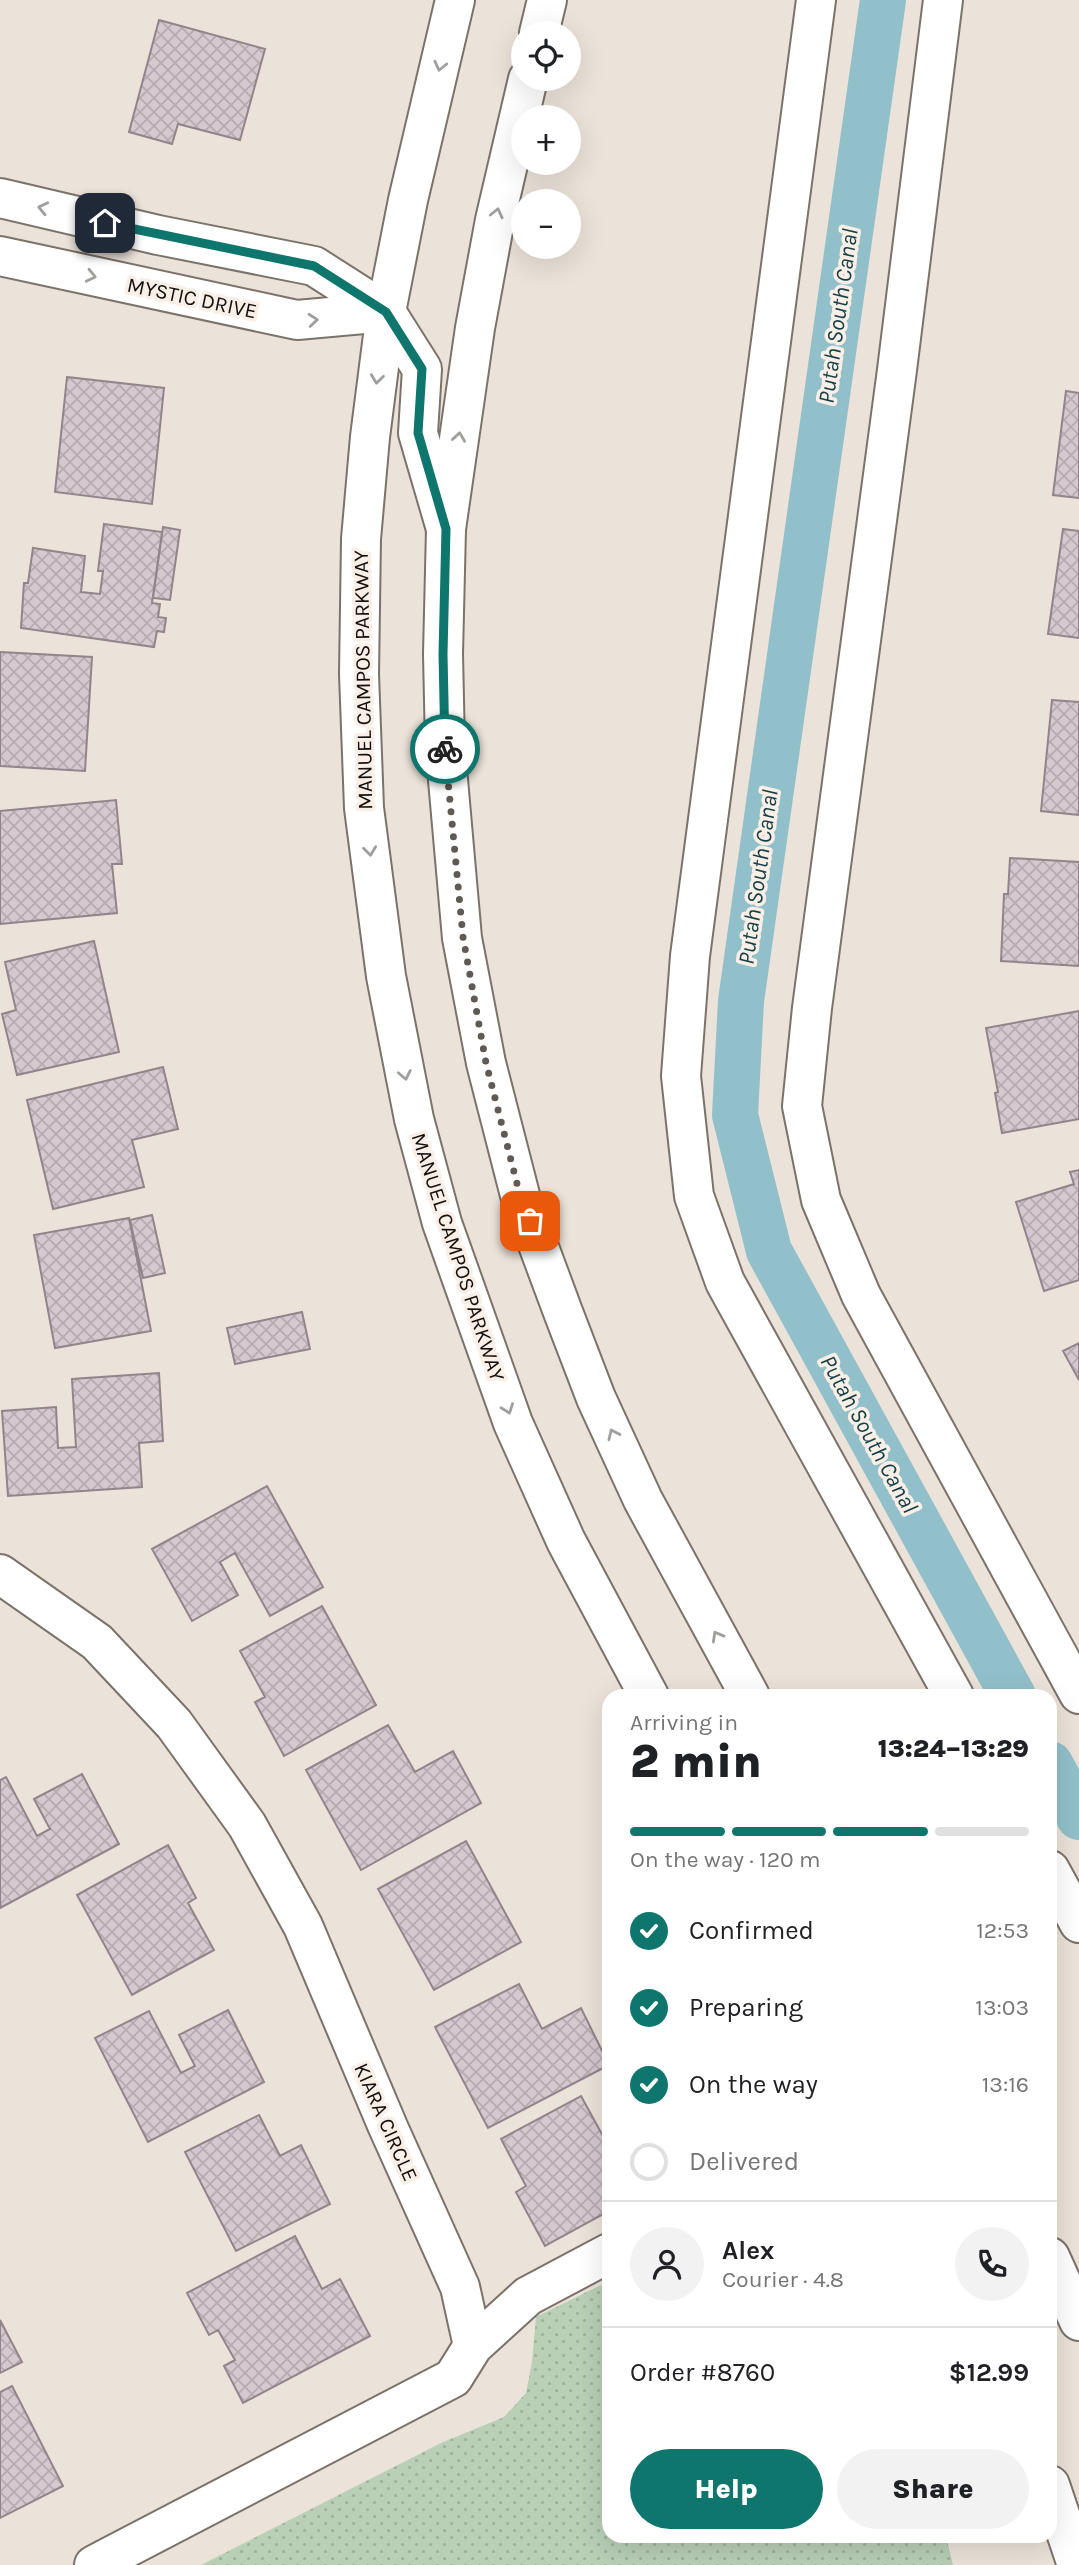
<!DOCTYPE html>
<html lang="en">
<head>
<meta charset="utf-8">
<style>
	:root { --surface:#fff; --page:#f2f2f2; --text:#202124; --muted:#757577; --line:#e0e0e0; --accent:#0f766e }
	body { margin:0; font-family:Karla,sans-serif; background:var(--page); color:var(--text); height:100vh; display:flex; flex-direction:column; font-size:26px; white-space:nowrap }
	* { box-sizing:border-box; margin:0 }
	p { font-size:23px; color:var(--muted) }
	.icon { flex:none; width:38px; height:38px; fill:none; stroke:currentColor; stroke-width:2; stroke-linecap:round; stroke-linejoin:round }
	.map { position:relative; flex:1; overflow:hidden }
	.side { position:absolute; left:602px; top:1689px; width:455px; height:854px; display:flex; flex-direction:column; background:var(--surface); border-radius:21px; box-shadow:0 7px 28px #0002 }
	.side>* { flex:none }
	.fabs { position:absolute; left:511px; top:21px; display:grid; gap:14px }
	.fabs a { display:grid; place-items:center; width:70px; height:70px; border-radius:50%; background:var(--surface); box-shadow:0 7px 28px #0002; font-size:35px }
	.pin { position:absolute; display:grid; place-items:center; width:60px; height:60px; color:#fff; margin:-30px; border-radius:14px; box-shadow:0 4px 10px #0006 }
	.courier { position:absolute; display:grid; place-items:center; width:70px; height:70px; margin:-35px; border:5px solid #0f766e; border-radius:50%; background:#fff; color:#222; box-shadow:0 2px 9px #0007 }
	.headline em { font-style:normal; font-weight:800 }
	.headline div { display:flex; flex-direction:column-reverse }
	.headline { display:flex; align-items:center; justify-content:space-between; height:119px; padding:0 28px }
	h1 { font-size:46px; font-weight:800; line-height:52px }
	.bar { display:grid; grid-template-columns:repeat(4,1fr); gap:10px 7px; align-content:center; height:84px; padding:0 28px }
	.bar i { height:9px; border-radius:5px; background:var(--line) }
	.bar .on { background:var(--accent) }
	.bar p { grid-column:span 4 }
	.line { display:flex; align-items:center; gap:18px; padding:0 28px; border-top:2px solid var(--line) }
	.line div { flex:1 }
	.round { display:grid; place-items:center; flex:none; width:74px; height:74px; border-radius:37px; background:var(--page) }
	ol { padding:0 28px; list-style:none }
	li { display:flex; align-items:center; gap:21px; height:77px }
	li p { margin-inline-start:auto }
	li .icon { padding:7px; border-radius:50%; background:var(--accent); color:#fff; stroke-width:4 }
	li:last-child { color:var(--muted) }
	li i { width:38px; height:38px; border:4px solid var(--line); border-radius:50% }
	.action { display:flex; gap:14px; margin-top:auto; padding:14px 28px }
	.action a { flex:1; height:80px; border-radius:42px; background:var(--accent); color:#fff; font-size:28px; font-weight:800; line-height:80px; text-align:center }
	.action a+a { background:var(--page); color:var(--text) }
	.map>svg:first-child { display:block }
	.grass { fill:url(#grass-dots) }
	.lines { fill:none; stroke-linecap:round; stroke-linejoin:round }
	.canal { stroke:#92c0ca; stroke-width:46 }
	.building { fill:url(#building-cross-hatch); stroke:#91858b; stroke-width:2 }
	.minor-casing { stroke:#7b736a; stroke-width:42 }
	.major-casing { stroke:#7b736a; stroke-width:42 }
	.minor { stroke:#fff; stroke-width:38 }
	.major { stroke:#fff; stroke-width:38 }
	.oneway { stroke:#a19f9e }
	.done { stroke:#5f5a54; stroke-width:7; stroke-dasharray:0 12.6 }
	.route { stroke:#0f766e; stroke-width:9 }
	.labels { text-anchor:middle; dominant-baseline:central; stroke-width:7; stroke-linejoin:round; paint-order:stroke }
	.street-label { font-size:21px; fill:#13100d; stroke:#f9efe6 }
	.water-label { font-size:23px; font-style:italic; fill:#153f48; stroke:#f9efe6 }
</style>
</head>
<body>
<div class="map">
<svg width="1079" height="2565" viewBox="0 0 1079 2565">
	<defs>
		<pattern id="grass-dots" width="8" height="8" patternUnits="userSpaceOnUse" patternTransform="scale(1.75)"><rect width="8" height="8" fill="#b9cfb6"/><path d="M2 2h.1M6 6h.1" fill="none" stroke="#9eb19b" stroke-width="1.8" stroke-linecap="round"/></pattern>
		<pattern id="building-cross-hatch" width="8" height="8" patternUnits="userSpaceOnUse" patternTransform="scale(1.75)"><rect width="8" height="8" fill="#d5c8ce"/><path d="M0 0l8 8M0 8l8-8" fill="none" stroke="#b6abb0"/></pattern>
	</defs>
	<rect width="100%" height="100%" fill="#ebe2d9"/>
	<path class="grass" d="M609,2281V2536H946L953,2565H201L441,2443L504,2417L526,2393L532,2362L536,2317Z"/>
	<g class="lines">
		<path class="canal" d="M883,0L741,1001L735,1115L769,1251L1013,1696
			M1050,1764L1079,1817"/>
	</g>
	<path class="building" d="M159,20L265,49L240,140L178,124L172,144L129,132Z
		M67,377L164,388L152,504L55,492Z
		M1066,391L1079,393V498L1053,495Z
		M104,524L162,532L152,603L160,604L158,617L166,618L164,632L157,631L154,647L21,628L24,583H28L33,548L85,556L81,592L100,594L103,571H98Z
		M163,527L180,530L170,600L153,598Z
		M1063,529L1079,531V638L1048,634Z
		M0,652L92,657L85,771L0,766Z
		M1052,700L1079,702V815L1041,811Z
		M116,800L122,864H112L117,913L0,924V811Z
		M1010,858L1079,862V966L1001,961L1004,894H1008Z
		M94,941L119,1052L17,1075L2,1014L16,1010L5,962Z
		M1079,1011V1119L1002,1133L995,1093L998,1092L986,1028Z
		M163,1067L178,1129L132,1140L144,1187L53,1209L27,1100Z
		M1079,1170V1280L1044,1291L1016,1202L1074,1184L1070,1172Z
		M152,1215L165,1273L143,1278L130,1220Z
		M129,1218L151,1331L55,1348L34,1235Z
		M302,1312L310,1349L235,1364L227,1328Z
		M1079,1343V1380L1063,1351Z
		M159,1373L163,1441L139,1443L142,1487L8,1496L2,1411L56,1407L58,1448L76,1447L72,1379Z
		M267,1486L323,1587L270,1616L235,1553L220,1562L238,1595L192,1621L152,1549Z
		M322,1606L376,1705L284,1756L255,1702L265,1697L240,1651Z
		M388,1725L415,1772L453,1751L481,1803L361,1870L306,1770Z
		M82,1774L119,1844L0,1908V1780L6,1777L37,1836L50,1829L34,1799Z
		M466,1841L521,1942L434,1990L378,1889Z
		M168,1845L196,1898L188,1903L214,1950L132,1995L77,1895Z
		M519,1984L542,2029L581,2008L609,2065L488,2128L435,2027Z
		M228,2010L264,2082L148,2142L95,2038L149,2011L181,2073L195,2066L179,2035Z
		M581,2096L609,2147V2211L545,2246L516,2192L526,2186L501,2139Z
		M259,2115L280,2156L301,2145L330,2204L236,2251L185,2152Z
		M295,2236L322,2289L340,2279L370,2336L243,2403L224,2366L235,2360L218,2330L209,2335L187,2293Z
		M0,2320L22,2362L0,2373Z
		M12,2386L63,2486L0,2518V2392Z"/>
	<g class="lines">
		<defs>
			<path id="minor" d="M816,0L690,956L681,1076L694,1196L725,1282L954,1696
				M943,0L897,370L812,1008L802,1106L821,1200L861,1295L1079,1694
				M0,198L158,235L314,266L386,312L422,369L418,433L446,529
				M0,256L297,320L386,312
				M0,1574L97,1642L174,1724L247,1825L303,1926L388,2127L460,2287L473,2346L453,2378L94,2565
				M1050,1870L1079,1923
				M473,2346L528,2296L609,2253"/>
			<path id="major" d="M455,0L408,200L386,312L370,437L361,539L359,674L364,808L386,976L414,1119L442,1223L513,1423L566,1541L649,1696
				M539,33L547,0
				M528,79L495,220L475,328L446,529L443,654L445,746L462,938L486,1063L521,1199L563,1312L596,1398L643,1500L750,1696
				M1050,2257L1079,2321
				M1050,2485L1077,2565"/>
		</defs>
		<use href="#minor" class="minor-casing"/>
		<use href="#major" class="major-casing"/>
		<use href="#minor" class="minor"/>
		<use href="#major" class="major"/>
	</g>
	<defs><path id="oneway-chevron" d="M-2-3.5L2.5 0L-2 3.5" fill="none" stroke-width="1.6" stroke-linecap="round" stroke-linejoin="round" transform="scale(1.75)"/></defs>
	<g class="oneway">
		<use href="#oneway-chevron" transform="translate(440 66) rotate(103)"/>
		<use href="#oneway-chevron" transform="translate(43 208) rotate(-167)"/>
		<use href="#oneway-chevron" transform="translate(497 213) rotate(-77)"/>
		<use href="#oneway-chevron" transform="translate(91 276) rotate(13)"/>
		<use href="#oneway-chevron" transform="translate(313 320) rotate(-5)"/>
		<use href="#oneway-chevron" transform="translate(377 379) rotate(97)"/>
		<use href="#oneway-chevron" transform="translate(459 437) rotate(-82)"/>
		<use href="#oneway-chevron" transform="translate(370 851) rotate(83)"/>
		<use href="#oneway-chevron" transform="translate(405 1075) rotate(79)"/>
		<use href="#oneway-chevron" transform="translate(508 1409) rotate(70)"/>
		<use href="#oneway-chevron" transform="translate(613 1434) rotate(-115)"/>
		<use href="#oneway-chevron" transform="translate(717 1636) rotate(-119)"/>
	</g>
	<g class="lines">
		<path class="done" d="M445,749L463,937L486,1063L521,1199L530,1221"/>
		<path class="route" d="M105,223L314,266L386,312L422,369L418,433L446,529L443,654L445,749"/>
	</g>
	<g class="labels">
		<g class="street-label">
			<text transform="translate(192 298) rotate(12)">MYSTIC DRIVE</text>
			<text transform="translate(363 680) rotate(-91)">MANUEL CAMPOS PARKWAY</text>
			<text transform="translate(458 1257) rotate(72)">MANUEL CAMPOS PARKWAY</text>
			<text transform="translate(386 2122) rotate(66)">KIARA CIRCLE</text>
		</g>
		<g class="water-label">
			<text transform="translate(838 316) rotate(-82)">Putah South Canal</text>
			<text transform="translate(758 877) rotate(-82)">Putah South Canal</text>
			<text transform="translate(869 1434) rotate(61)">Putah South Canal</text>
		</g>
	</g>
</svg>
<div class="fabs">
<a><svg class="icon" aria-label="locate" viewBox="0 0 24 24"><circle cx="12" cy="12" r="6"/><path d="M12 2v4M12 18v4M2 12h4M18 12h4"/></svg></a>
<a>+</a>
<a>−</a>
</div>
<div class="pin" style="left:530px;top:1221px;background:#ea580c"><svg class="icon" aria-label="bag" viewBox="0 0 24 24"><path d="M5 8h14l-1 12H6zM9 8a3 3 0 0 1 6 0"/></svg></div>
<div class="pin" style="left:105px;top:223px;background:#1f2937"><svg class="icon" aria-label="home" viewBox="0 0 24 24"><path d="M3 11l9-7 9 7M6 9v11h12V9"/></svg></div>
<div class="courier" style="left:445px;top:749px"><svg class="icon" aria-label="bike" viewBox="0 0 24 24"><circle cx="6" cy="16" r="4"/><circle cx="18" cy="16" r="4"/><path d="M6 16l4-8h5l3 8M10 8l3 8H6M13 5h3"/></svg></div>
<section class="side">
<div class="headline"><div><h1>2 min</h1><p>Arriving in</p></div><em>13:24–13:29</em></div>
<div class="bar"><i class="on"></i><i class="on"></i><i class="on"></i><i></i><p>On the way · 120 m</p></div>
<ol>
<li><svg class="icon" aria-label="check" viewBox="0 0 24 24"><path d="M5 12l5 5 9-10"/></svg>Confirmed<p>12:53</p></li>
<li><svg class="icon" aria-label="check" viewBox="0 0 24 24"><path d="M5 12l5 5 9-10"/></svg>Preparing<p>13:03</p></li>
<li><svg class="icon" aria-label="check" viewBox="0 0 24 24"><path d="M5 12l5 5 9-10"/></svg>On the way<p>13:16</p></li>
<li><i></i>Delivered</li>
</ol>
<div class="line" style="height:126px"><a class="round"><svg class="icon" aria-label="person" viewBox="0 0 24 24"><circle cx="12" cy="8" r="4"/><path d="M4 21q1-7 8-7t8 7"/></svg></a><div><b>Alex</b><p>Courier · 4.8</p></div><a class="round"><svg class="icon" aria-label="phone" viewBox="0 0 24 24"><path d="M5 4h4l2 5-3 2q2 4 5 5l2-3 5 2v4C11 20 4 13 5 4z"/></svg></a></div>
<div class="line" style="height:91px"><div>Order #8760</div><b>$12.99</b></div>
<div class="action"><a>Help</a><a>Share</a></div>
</section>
</div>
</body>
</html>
